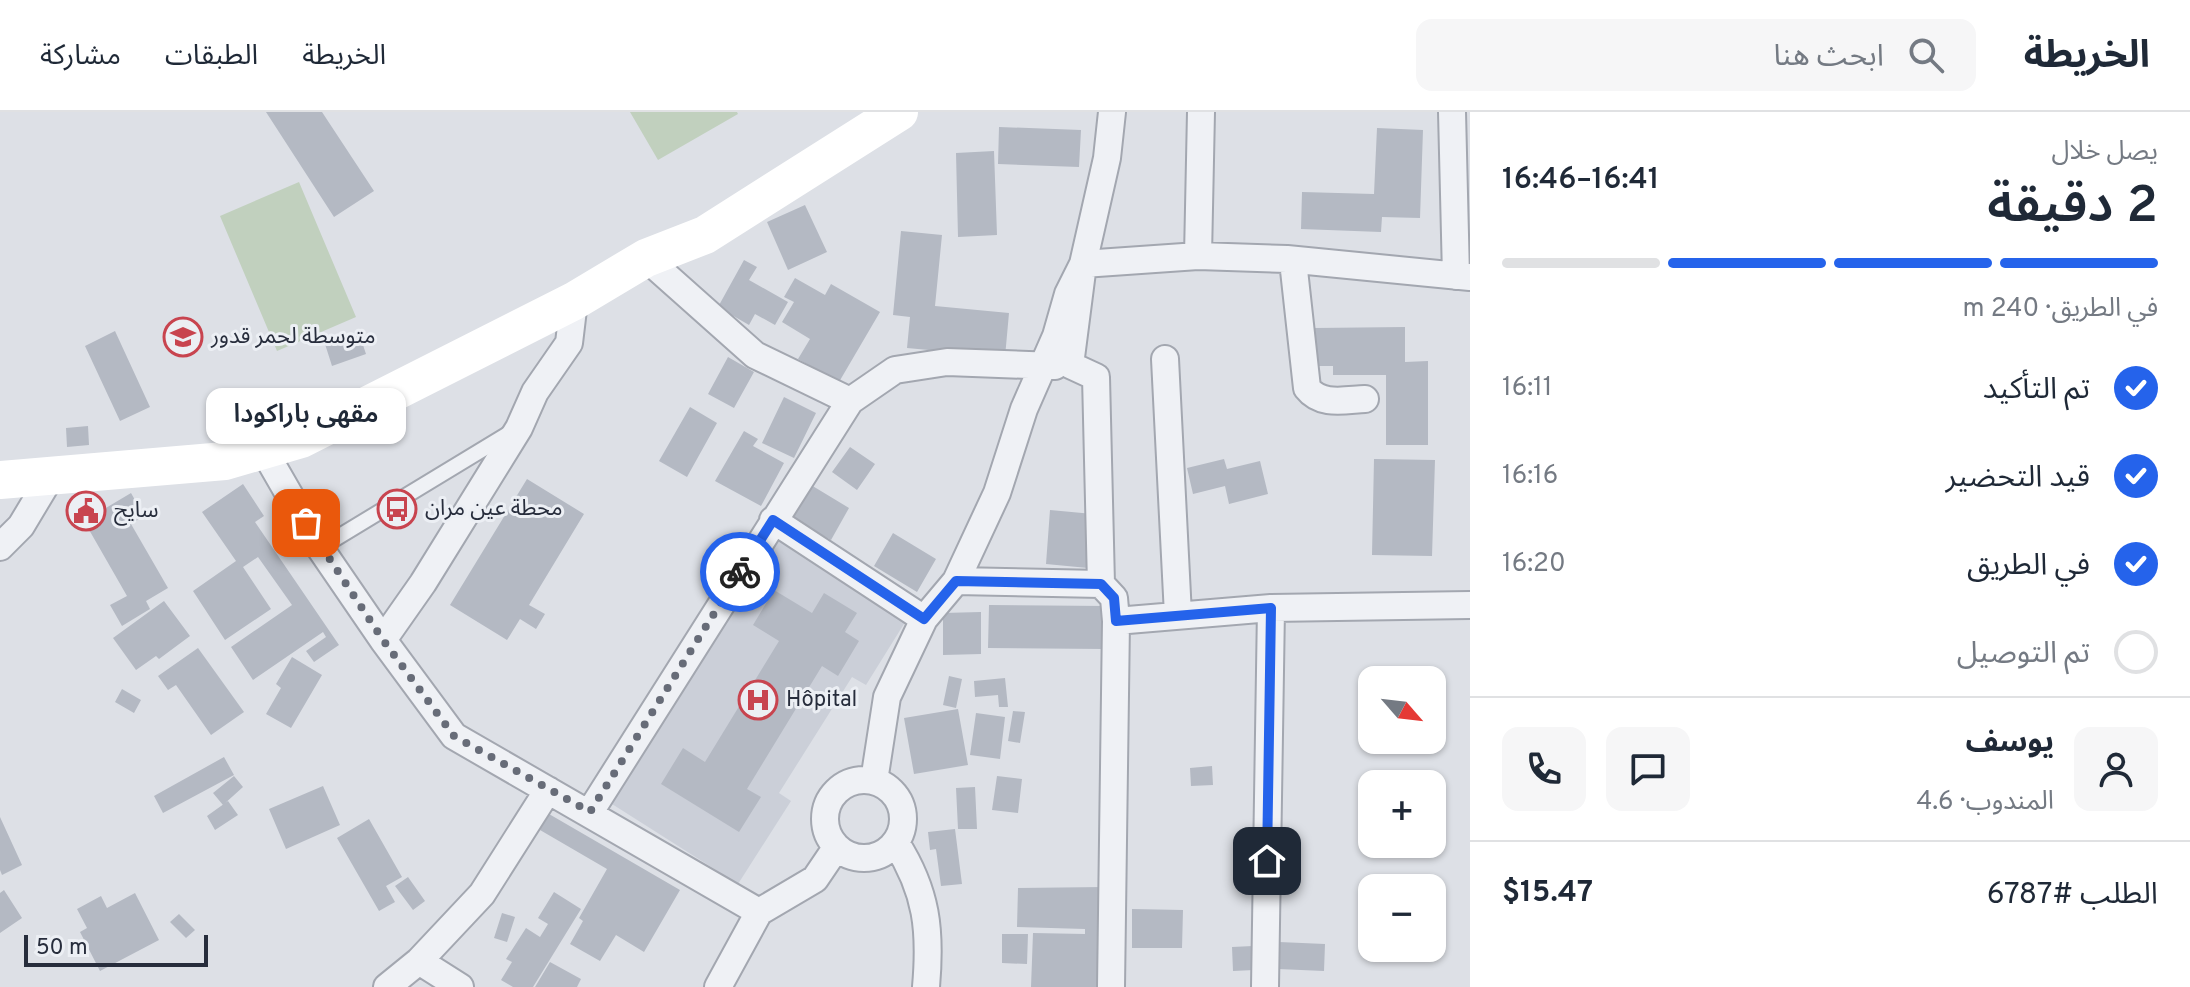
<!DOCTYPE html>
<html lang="ar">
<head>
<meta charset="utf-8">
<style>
	:root { --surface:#fff; --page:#f6f6f7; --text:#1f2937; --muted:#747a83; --line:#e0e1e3; --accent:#2563eb }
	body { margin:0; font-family:Overpass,"Noto Sans Arabic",sans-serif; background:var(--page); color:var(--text); direction:rtl; height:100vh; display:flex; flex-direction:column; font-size:30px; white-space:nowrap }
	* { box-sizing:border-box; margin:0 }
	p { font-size:26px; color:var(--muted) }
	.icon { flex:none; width:44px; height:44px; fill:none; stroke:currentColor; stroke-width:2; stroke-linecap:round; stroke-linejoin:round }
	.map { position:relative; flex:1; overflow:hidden; direction:ltr }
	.drawer { display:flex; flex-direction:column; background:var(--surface); width:720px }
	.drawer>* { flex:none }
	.needle { width:52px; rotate:118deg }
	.buttons { position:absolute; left:1358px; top:554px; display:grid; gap:16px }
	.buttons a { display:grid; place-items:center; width:88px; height:88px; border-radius:16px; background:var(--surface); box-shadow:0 2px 6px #0004; font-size:40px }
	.scale { position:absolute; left:24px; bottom:20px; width:184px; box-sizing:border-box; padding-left:8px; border:4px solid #272d3c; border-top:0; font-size:22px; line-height:28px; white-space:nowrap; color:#272d3c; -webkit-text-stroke:6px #eceff4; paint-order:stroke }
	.pin { position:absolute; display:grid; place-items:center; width:68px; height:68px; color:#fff; margin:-34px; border-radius:16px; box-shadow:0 4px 12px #0006 }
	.courier { position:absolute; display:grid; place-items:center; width:80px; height:80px; margin:-40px; border:6px solid #2563eb; border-radius:50%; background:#fff; color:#222; box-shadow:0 2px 10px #0007 }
	.bubble { position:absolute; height:56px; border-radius:16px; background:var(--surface); box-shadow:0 2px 6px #0004; font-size:26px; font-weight:600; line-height:56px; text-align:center; direction:rtl }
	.head em { font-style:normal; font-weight:600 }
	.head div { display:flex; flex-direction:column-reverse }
	.head { display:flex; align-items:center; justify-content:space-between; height:136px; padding:0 32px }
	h1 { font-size:52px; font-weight:600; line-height:60px }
	.bar { display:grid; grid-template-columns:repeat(4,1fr); gap:12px 8px; align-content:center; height:96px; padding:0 32px }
	.bar i { height:10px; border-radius:6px; background:var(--line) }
	.bar .active { background:var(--accent) }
	.bar p { grid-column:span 4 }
	.line { display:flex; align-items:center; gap:20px; padding:0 32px; border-top:2px solid var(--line) }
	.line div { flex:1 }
	.round { display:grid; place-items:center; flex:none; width:84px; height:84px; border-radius:16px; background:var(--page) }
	ol { padding:0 32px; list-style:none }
	li { display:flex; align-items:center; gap:24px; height:88px }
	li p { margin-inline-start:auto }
	li .icon { padding:8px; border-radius:50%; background:var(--accent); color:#fff; stroke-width:4 }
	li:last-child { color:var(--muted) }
	li i { width:44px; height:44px; border:4px solid var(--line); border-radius:50% }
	header { display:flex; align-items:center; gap:48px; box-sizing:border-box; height:112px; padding:0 40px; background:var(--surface); border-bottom:2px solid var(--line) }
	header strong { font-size:38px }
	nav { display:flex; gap:44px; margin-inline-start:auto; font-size:28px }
	.search { width:560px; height:72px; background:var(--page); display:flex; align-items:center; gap:20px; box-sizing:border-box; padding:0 28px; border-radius:16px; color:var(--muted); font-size:30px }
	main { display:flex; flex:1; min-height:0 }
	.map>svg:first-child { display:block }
	.built { fill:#cbcfd8 }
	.green { fill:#c1d0be }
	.building { fill:#b4b9c3 }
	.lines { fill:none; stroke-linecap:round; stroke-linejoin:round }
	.service-casing { stroke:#a3a7b0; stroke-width:18 }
	.minor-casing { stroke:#a3a7b0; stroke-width:30 }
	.service { stroke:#eff1f5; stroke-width:14 }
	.minor { stroke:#eff1f5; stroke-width:26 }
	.secondary { stroke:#fff; stroke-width:38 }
	.done { stroke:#676c78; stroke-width:8; stroke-dasharray:0 14.4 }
	.route { stroke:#2563eb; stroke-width:10 }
	.labels { text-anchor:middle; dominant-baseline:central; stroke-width:6; stroke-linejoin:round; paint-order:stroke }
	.poi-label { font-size:22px; fill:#272d3c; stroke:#eceff4; text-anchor:start }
</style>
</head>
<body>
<header>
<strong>الخريطة</strong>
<div class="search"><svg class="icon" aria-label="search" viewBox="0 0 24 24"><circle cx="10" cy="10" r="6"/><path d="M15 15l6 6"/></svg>ابحث هنا</div>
<nav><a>الخريطة</a><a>الطبقات</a><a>مشاركة</a></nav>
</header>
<main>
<section class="drawer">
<div class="head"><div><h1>2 دقيقة</h1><p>يصل خلال</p></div><em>16:41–16:46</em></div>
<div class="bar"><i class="active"></i><i class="active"></i><i class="active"></i><i></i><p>في الطريق · 240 m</p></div>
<ol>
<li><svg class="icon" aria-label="check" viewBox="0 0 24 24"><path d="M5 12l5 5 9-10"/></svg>تم التأكيد<p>16:11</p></li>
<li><svg class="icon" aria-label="check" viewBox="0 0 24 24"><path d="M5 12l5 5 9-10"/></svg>قيد التحضير<p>16:16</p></li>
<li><svg class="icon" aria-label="check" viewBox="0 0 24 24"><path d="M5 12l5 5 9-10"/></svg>في الطريق<p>16:20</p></li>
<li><i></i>تم التوصيل</li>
</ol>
<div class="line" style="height:144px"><a class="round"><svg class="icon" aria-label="person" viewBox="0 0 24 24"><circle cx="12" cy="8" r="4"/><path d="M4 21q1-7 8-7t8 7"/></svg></a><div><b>يوسف</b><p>المندوب · 4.6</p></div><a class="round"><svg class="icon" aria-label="chat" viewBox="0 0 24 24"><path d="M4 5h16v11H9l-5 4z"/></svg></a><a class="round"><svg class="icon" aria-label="phone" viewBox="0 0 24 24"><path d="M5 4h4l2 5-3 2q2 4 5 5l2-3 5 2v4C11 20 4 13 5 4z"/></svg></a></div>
<div class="line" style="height:104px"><div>الطلب #6787</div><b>$15.47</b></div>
</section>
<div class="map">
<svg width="1470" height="875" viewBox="0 0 1470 875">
	<rect width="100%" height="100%" fill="#dde0e6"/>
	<path class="built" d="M780,426L907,507L866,573L852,565L779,681L791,689L738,772L612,692Z"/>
	<path class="green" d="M630,0H737L738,2L658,48Z
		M299,70L356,205L277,239L220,104Z"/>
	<path class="building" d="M266,0H322L374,79L334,105Z
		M999,15L1081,18L1079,55L998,52Z
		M1377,16L1423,18L1420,106L1382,105L1381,120L1301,117L1302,80L1374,82Z
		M994,39L997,123L958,125L956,41Z
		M805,93L827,140L788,158L767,110Z
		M901,119L942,123L935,194L1009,201L1005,245L907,236L910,205L893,203Z
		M744,148L757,155L749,168L788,190L775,213L755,202L749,213L718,195Z
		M795,166L825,183L831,172L880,200L839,270L798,247L810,227L782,210L794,190L784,185Z
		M1405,215V250L1428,249V333H1386V263H1333V254H1316L1315,216Z
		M115,219L150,295L120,309L85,234Z
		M359,221L366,242L332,254L325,232Z
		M728,245L754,260L734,296L708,282Z
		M784,285L816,301L794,346L762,331Z
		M690,295L717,311L687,365L659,349Z
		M88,314L89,333L67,335L66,316Z
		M744,319L758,327L753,334L784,351L761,394L715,369Z
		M850,335L875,352L857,378L832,360Z
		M1224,347L1227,357L1260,349L1268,382L1229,392L1225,374L1193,382L1187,356Z
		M1374,347L1435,348L1432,444L1372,443Z
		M527,367L584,402L529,493L545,502L536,517L520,507L507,528L450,493Z
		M243,372L264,404L255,410L339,533L314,550L306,539L326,525L323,520L253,568L231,535L292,493L258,445L243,455L271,497L225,528L193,479L236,449L202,400Z
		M811,373L849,396L831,428L792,406Z
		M131,381L144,404L131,412L168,476L146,489L150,497L122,514L110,493L127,484L84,409Z
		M1050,398L1093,402L1088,456L1046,452Z
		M893,421L936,447L917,480L874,454Z
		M774,478L812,501L824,481L857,501L845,520L859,529L838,564L822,554L747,677L761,685L739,720L661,672L683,636L705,650L779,529L753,513Z
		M164,489L190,524L159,547L156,544L136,558L113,526Z
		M989,493L1105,494L1104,537L988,536Z
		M981,500V542L943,543V501Z
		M198,536L244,600L211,623L176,573L168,578L158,564Z
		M292,545L322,563L291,616L266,602L281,576L276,572Z
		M949,564L962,567L956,596L943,593Z
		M1005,566L1008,595H999L998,583L975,585L974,569Z
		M122,577L141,588L134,601L115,590Z
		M958,597L968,653L914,662L904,606Z
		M1013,599L1025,600L1020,631L1008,629Z
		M976,601L1005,605L1000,647L970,643Z
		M224,645L234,663L163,701L154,684Z
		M1212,654L1213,673L1191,674L1190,656Z
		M234,664L243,675L223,693L213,681Z
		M997,664L1022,667L1018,701L992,698Z
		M323,674L340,713L286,737L269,697Z
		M975,675L977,717H958L956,676Z
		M228,689L238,703L215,718L207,704Z
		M549,702L680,778L644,840L616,823L600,849L570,832L583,809L579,806L607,757L540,718Z
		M0,705L22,753L2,763L0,758Z
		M369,707L402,765L386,774L395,790L379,799L337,726Z
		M955,717L962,772L941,774L936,737L930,738L928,720Z
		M408,765L425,789L413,798L395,774Z
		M1104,775L1101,875H1031L1033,821L1085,822V817L1017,815L1018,776Z
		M4,778L22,806L0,821V781Z
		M554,780L581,797L533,875H513L501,868L512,850L506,847L526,816L540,825L548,812L538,806Z
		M135,781L159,828L100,859L80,820L87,816L77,797L101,784L107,796Z
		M1132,797L1183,798L1182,836H1132Z
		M502,801L515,805L507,830L494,826Z
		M179,802L195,818L186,826L170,810Z
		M1002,822H1028L1027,852L1002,851Z
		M1279,830L1325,832L1324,859L1278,857Z
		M1253,834L1254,858L1233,859L1232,835Z
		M550,850L581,867L577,875H535Z"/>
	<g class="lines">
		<defs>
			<path id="service" d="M320,436L508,322"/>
			<path id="minor" d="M1452,0L1456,164
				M1198,144L1201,0
				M646,146L755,243L850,289L895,258L947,250L1055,254
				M1293,149L1307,276C1321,294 1344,288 1365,287
				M1165,247L1178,503
				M263,337L320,436L383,528L423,471L519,316L535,280L569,231L574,189
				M773,408L924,507
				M0,435L21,414L51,364
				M956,469L1101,472L1114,486L1116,509L1271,496L1470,493
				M1101,472L1096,265L1070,253L1083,152L1198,144L1287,147L1470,165
				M383,528L454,624L759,800
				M825 707a39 39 0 1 1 78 0a39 39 0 1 1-78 0Z
				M874,669L887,585L924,507L956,469L997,381L1024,297L1056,224L1068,182L1083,152L1107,46L1112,0
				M590,700L850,289
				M896,731C927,780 931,818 926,875
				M419,849L460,875
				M387,875L419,849L482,782L548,678
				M718,875L759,800L815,767L836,736
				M1111,875L1116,509
				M1265,875L1271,496"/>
		</defs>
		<use href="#service" class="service-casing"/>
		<use href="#minor" class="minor-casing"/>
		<use href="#service" class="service"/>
		<use href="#minor" class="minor"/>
		<path class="secondary" d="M0,368L225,349L301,327L574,189L646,146L705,123L899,0"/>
	</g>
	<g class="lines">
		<path class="done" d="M306,411L383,528L454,624L590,700L740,460"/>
		<path class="route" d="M740,460L773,408L924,507L956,469L1101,472L1114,486L1116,509L1271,496L1267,749"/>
	</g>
	<defs>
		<symbol id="school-ring" viewBox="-11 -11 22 22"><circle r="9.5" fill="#eceff4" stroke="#c8444f" stroke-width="1.5"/><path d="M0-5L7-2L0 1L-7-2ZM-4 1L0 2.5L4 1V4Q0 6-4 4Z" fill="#c8444f"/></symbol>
		<symbol id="bus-ring" viewBox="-11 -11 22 22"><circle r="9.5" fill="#eceff4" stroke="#c8444f" stroke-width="1.5"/><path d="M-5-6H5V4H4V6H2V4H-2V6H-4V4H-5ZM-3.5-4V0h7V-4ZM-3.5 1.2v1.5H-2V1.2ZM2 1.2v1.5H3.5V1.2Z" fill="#c8444f"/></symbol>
		<symbol id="civic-ring" viewBox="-11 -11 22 22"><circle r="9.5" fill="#eceff4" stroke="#c8444f" stroke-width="1.5"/><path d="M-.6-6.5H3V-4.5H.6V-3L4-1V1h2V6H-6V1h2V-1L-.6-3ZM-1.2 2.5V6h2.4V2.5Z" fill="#c8444f"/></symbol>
		<symbol id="hospital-ring" viewBox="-11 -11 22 22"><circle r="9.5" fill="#eceff4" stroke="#c8444f" stroke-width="1.5"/><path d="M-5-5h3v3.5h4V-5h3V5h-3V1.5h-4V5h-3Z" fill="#c8444f"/></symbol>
	</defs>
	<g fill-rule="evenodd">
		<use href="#school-ring" x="161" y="203" width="44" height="44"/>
		<use href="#bus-ring" x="375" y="375" width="44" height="44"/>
		<use href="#civic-ring" x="64" y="377" width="44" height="44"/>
		<use href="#hospital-ring" x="736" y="566" width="44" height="44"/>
	</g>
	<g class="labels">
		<g class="poi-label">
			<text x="211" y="225">متوسطة لحمر قدور</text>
			<text x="425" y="397">محطة عين مران</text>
			<text x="114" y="399">سايح</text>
			<text x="786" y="588">Hôpital</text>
		</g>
	</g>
</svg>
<div class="buttons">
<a><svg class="needle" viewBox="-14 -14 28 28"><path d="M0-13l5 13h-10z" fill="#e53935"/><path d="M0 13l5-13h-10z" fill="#747a83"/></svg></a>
<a>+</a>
<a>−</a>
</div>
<div class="scale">50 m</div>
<div class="pin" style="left:306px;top:411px;background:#ea580c"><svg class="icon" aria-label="bag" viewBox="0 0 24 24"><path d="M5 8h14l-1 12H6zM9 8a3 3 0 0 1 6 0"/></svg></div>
<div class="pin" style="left:1267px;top:749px;background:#1f2937"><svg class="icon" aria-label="home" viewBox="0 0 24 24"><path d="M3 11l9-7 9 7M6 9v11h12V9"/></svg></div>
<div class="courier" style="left:740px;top:460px"><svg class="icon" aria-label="bike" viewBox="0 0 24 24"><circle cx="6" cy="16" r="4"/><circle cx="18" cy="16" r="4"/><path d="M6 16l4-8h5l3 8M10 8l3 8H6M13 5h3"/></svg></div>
<div class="bubble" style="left:206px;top:276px;width:200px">مقهى باراكودا</div>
</div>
</main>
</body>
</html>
